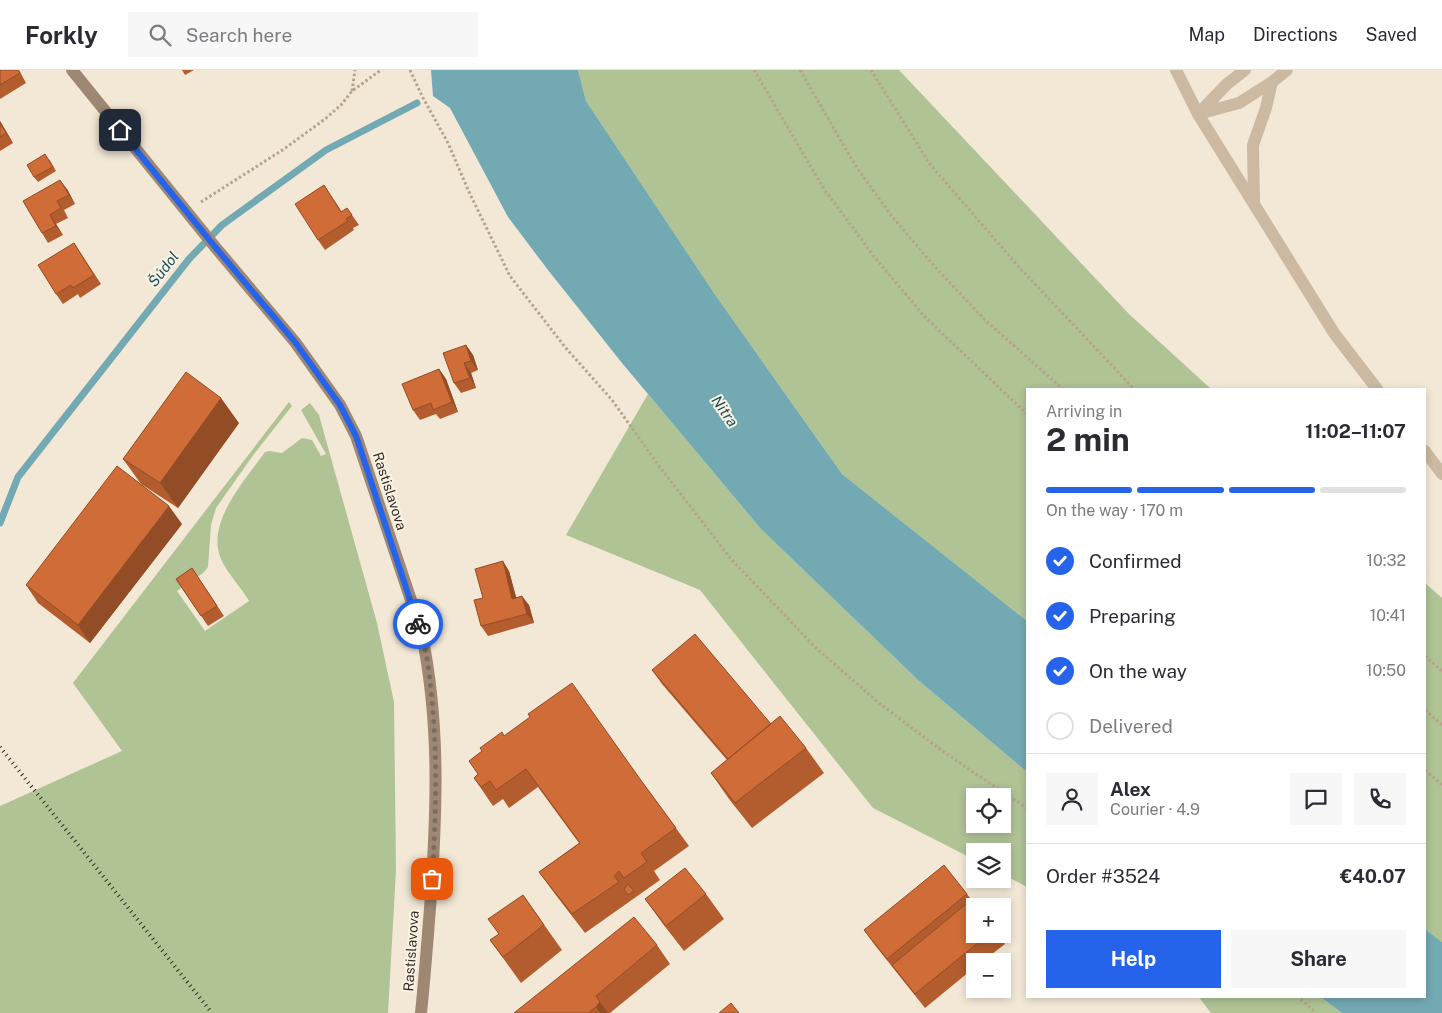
<!DOCTYPE html>
<html lang="en">
<head>
<meta charset="utf-8">
<style>
	:root { --surface:#fff; --page:#f7f7f7; --text:#2b2b33; --muted:#7c7c81; --line:#e1e1e2; --accent:#2563eb }
	body { margin:0; font-family:"Public Sans",sans-serif; background:var(--page); color:var(--text); height:100vh; display:flex; flex-direction:column; font-size:19px; white-space:nowrap }
	* { box-sizing:border-box; margin:0 }
	p { font-size:16px; color:var(--muted) }
	.icon { flex:none; width:28px; height:28px; fill:none; stroke:currentColor; stroke-width:2; stroke-linecap:round; stroke-linejoin:round }
	.map { position:relative; flex:1; overflow:hidden }
	.panel { position:absolute; left:1026px; top:318px; width:400px; height:610px; display:flex; flex-direction:column; background:var(--surface); border-radius:0px; box-shadow:0 2px 8px #0003 }
	.panel>* { flex:none }
	.tools { position:absolute; left:966px; top:718px; display:grid; gap:10px }
	.tools a { display:grid; place-items:center; width:45px; height:45px; border-radius:0px; background:var(--surface); box-shadow:0 2px 8px #0003; font-size:25px }
	.pin { position:absolute; display:grid; place-items:center; width:42px; height:42px; color:#fff; margin:-21px; border-radius:10px; box-shadow:0 2px 8px #0006 }
	.courier { position:absolute; display:grid; place-items:center; width:50px; height:50px; margin:-25px; border:4px solid #2563eb; border-radius:50%; background:#fff; color:#222; box-shadow:0 1px 6px #0007 }
	.headline em { font-style:normal; font-weight:700 }
	.headline div { display:flex; flex-direction:column-reverse }
	.headline { display:flex; align-items:center; justify-content:space-between; height:85px; padding:0 20px }
	h1 { font-size:32px; font-weight:700; line-height:38px }
	.bar { display:grid; grid-template-columns:repeat(4,1fr); gap:8px 5px; align-content:center; height:60px; padding:0 20px }
	.bar i { height:6px; border-radius:4px; background:var(--line) }
	.bar .active { background:var(--accent) }
	.bar p { grid-column:span 4 }
	.line { display:flex; align-items:center; gap:12px; padding:0 20px; border-top:1px solid var(--line) }
	.line div { flex:1 }
	.round { display:grid; place-items:center; flex:none; width:52px; height:52px; border-radius:0px; background:var(--page) }
	ol { padding:0 20px; list-style:none }
	li { display:flex; align-items:center; gap:15px; height:55px }
	li p { margin-inline-start:auto }
	li .icon { padding:5px; border-radius:50%; background:var(--accent); color:#fff; stroke-width:4 }
	li:last-child { color:var(--muted) }
	li i { width:28px; height:28px; border:2px solid var(--line); border-radius:50% }
	.cta { display:flex; gap:10px; margin-top:auto; padding:10px 20px }
	.cta a { flex:1; height:58px; border-radius:0px; background:var(--accent); color:#fff; font-size:20px; font-weight:700; line-height:58px; text-align:center }
	.cta a+a { background:var(--page); color:var(--text) }
	header { display:flex; align-items:center; gap:30px; box-sizing:border-box; height:70px; padding:0 25px; background:var(--surface); border-bottom:1px solid var(--line) }
	header strong { font-size:24px }
	nav { display:flex; gap:28px; margin-inline-start:auto; font-size:18px }
	.search { width:350px; height:45px; background:var(--page); display:flex; align-items:center; gap:12px; box-sizing:border-box; padding:0 18px; border-radius:0px; color:var(--muted); font-size:19px }
	.map>svg:first-child { display:block }
	.green { fill:#afc395; fill-rule:evenodd }
	.water { fill:#73a9b2 }
	.lines { fill:none; stroke-linecap:round; stroke-linejoin:round }
	.stream { stroke:#73a9b2; stroke-width:7 }
	.path { stroke:#b7a38c; stroke-width:3; stroke-dasharray:2.5 2.5; stroke-linecap:butt }
	.street { stroke:#ccb9a2; stroke-width:12 }
	.secondary { stroke:#9f8873; stroke-width:12 }
	.rail { stroke:#352c25; stroke-width:4; stroke-dasharray:1 4; stroke-linecap:butt }
	.wall { fill:#b35d2f }
	.shaded-wall { fill:#924c26 }
	.building { fill:#d06c37; stroke:#924c26 }
	.done { stroke:#786e63; stroke-width:5; stroke-dasharray:0 9 }
	.route { stroke:#2563eb; stroke-width:6 }
	.labels { text-anchor:middle; dominant-baseline:central; stroke-width:4; stroke-linejoin:round; paint-order:stroke }
	.street-label { font-size:14px; fill:#352c25; stroke:#faf2e3 }
	.water-label { font-size:15px; font-style:italic; fill:#174e5a; stroke:#faf2e3 }
</style>
</head>
<body>
<header>
<strong>Forkly</strong>
<div class="search"><svg class="icon" aria-label="search" viewBox="0 0 24 24"><circle cx="10" cy="10" r="6"/><path d="M15 15l6 6"/></svg>Search here</div>
<nav><a>Map</a><a>Directions</a><a>Saved</a></nav>
</header>
<div class="map">
<svg width="1442" height="943" viewBox="0 0 1442 943">
	<rect width="100%" height="100%" fill="#f3e8d6"/>
	<path class="green" d="M578,0H899L1129,244L1211,319H1028L1027,551L842,404L714,223L586,31Z
		M648,324L761,459L918,610L1027,702V817L1003,804L1002,781H975V790L873,738L700,520L566,465ZM975,726H1002V754H975Z
		M289,332L292,336L254,384L216,438L211,455L208,497L203,503L177,521L205,561L249,531C241,517 227,503 221,489C205,453 246,409 265,382L269,381L282,383L302,368L312,370L321,386L326,384L301,340L310,333L319,345L377,553L394,632L396,800L388,943H0V736L122,681L73,613Z
		M1425,513L1442,528V872L1425,859Z
		M1198,926H1319L1342,943H1211Z"/>
	<path class="water" d="M431,0H578L586,31L714,223L842,404L1027,551V702L918,610L761,459L622,293L548,200L508,147L450,38L433,26Z
		M1425,859L1442,872V943H1342L1319,926H1425Z"/>
	<g class="lines">
		<path class="stream" d="M0,453L18,407L189,189L222,155L326,80L417,33"/>
		<path class="path" d="M410,0L422,26L448,73L469,122L510,206L565,277L612,330L659,396L731,489L816,578L879,633L945,683L1028,739
			M754,0L824,119L876,189L925,247L1028,345
			M800,0L855,95L890,144L935,197L985,250L1063,319
			M871,0L929,93L1017,195L1134,319
			M352,21L355,0
			M201,132L284,79L325,49L341,35L352,21L381,0
			M1425,586L1442,601
			M1425,640L1442,655
			M1425,700L1442,715
			M1297,926L1316,943"/>
		<path class="street" d="M1176,0L1198,44L1334,263L1377,319
			M1198,44L1239,33L1272,12L1287,0
			M1198,44L1227,14L1245,0
			M1254,133L1253,75L1266,38L1272,12
			M1425,381L1442,404"/>
		<path class="secondary" d="M72,0L216,178L295,272L340,335L356,366L421,560C440,650 437,735 431,825C428,865 425,904 421,943"/>
		<path class="rail" d="M0,677L212,943"/>
	</g>
	<path class="wall" d="M0,0H19L26,13L0,29Z
		M182,0H194L185,5Z
		M0,51L13,73L0,81Z
		M49,89L56,101L38,112L34,107Z
		M324,115L342,142L347,138L359,155L353,158L354,160L325,180L318,170Z
		M67,119L75,134L64,140L68,148L56,154L63,165L48,173L42,163L23,131Z
		M74,173L101,214L80,228L78,224L63,234L56,224Z
		M466,275L473,285L478,300L471,303L476,318L461,323L454,313Z
		M439,299L446,309L458,342L440,349L436,344L420,350L413,340Z
		M239,353L178,438L141,414L123,389Z
		M182,454L90,573L38,533L26,515Z
		M192,498L224,546L208,556L176,509Z
		M509,501L516,527L529,535L534,553L488,566L481,556L483,528Z
		M652,600L771,654L806,678L824,703L752,758L729,729L711,703L727,690L662,614Z
		M504,666L640,709L689,776L654,801L660,810L585,863L552,820L539,802L579,773L538,717L509,738L503,729L493,736L474,708L478,704Z
		M706,824L724,849L684,881L663,854L645,829Z
		M967,824L976,836L975,864H998L1005,874L983,891H975V897L925,938L874,874L864,860Z
		M523,825L562,880L521,913L490,870L499,864Z
		M657,875L670,894L610,943H514Z"/>
	<path class="shaded-wall" d="M0,51L13,73L6,63L0,53Z
		M60,110L67,119L75,134L69,125Z
		M50,145L56,154L63,165L56,156Z
		M466,275L473,285L478,300L471,291Z
		M464,293L471,303L476,318L470,308Z
		M439,299L446,309L458,342L452,332Z
		M221,328L239,353L178,438L160,413Z
		M169,436L182,454L90,573L78,555Z
		M503,491L509,501L519,538L512,529Z
		M522,526L529,535L534,553L527,544Z
		M600,932L608,943H600L596,937Z"/>
	<path class="building" d="M0,0H18L20,3L0,15Z
		M0,53L6,63L0,67Z
		M45,84L53,97L34,107L27,95Z
		M60,110L69,125L57,131L61,138L50,145L56,156L42,163L23,131Z
		M324,115L341,142L347,138L352,145L346,149L348,151L318,170L295,134Z
		M74,173L94,205L73,218L71,215L56,224L38,195Z
		M466,275L471,291L464,293L470,308L454,313L443,283Z
		M439,299L452,332L433,340L431,333L413,340L402,314Z
		M186,302L221,328L160,413L123,389Z
		M117,396L169,436L78,555L26,515Z
		M503,491L512,529L522,526L527,544L481,556L474,530L483,528L475,499Z
		M192,498L217,536L201,546L176,509Z
		M695,564L771,654L728,689L652,600Z
		M572,613L640,709L676,758L641,783L647,792L624,808L619,801L614,806L619,812L572,844L539,802L580,773L526,699L496,720L490,711L481,717L474,708L478,704L469,691L482,681L480,678L502,662L504,666L530,647L528,644Z
		M780,646L806,678L735,733L711,703Z
		M944,795L967,824L887,889L864,860Z
		M685,798L706,824L666,856L645,829Z
		M628,814L634,821L628,825L624,819Z
		M523,825L544,855L503,887L490,870L499,864L488,849Z
		M971,830L976,836H975V864H989L915,924L892,895Z
		M634,847L657,875L596,926L600,932L596,937L588,943H514Z
		M731,933L739,943H719Z"/>
	<g class="lines">
		<path class="done" d="M418,554C426,575 429,599 431,622C438,684 436,747 432,809"/>
		<path class="route" d="M120,60L216,178L295,272L340,335L356,366L418,554"/>
	</g>
	<g class="labels">
		<g class="street-label">
			<text transform="translate(390 421) rotate(72)">Rastislavova</text>
			<text transform="translate(411 881) rotate(-86)">Rastislavova</text>
		</g>
		<g class="water-label">
			<text transform="translate(163 199) rotate(-52)">Šúdol</text>
			<text transform="translate(725 341) rotate(55)">Nitra</text>
		</g>
	</g>
</svg>
<div class="tools">
<a><svg class="icon" aria-label="locate" viewBox="0 0 24 24"><circle cx="12" cy="12" r="6"/><path d="M12 2v4M12 18v4M2 12h4M18 12h4"/></svg></a>
<a><svg class="icon" aria-label="layers" viewBox="0 0 24 24"><path d="M12 4l9 5-9 5-9-5zM3 14l9 5 9-5"/></svg></a>
<a>+</a>
<a>−</a>
</div>
<div class="pin" style="left:432px;top:809px;background:#ea580c"><svg class="icon" aria-label="bag" viewBox="0 0 24 24"><path d="M5 8h14l-1 12H6zM9 8a3 3 0 0 1 6 0"/></svg></div>
<div class="pin" style="left:120px;top:60px;background:#1f2937"><svg class="icon" aria-label="home" viewBox="0 0 24 24"><path d="M3 11l9-7 9 7M6 9v11h12V9"/></svg></div>
<div class="courier" style="left:418px;top:554px"><svg class="icon" aria-label="bike" viewBox="0 0 24 24"><circle cx="6" cy="16" r="4"/><circle cx="18" cy="16" r="4"/><path d="M6 16l4-8h5l3 8M10 8l3 8H6M13 5h3"/></svg></div>
<section class="panel">
<div class="headline"><div><h1>2 min</h1><p>Arriving in</p></div><em>11:02–11:07</em></div>
<div class="bar"><i class="active"></i><i class="active"></i><i class="active"></i><i></i><p>On the way · 170 m</p></div>
<ol>
<li><svg class="icon" aria-label="check" viewBox="0 0 24 24"><path d="M5 12l5 5 9-10"/></svg>Confirmed<p>10:32</p></li>
<li><svg class="icon" aria-label="check" viewBox="0 0 24 24"><path d="M5 12l5 5 9-10"/></svg>Preparing<p>10:41</p></li>
<li><svg class="icon" aria-label="check" viewBox="0 0 24 24"><path d="M5 12l5 5 9-10"/></svg>On the way<p>10:50</p></li>
<li><i></i>Delivered</li>
</ol>
<div class="line" style="height:90px"><a class="round"><svg class="icon" aria-label="person" viewBox="0 0 24 24"><circle cx="12" cy="8" r="4"/><path d="M4 21q1-7 8-7t8 7"/></svg></a><div><b>Alex</b><p>Courier · 4.9</p></div><a class="round"><svg class="icon" aria-label="chat" viewBox="0 0 24 24"><path d="M4 5h16v11H9l-5 4z"/></svg></a><a class="round"><svg class="icon" aria-label="phone" viewBox="0 0 24 24"><path d="M5 4h4l2 5-3 2q2 4 5 5l2-3 5 2v4C11 20 4 13 5 4z"/></svg></a></div>
<div class="line" style="height:65px"><div>Order #3524</div><b>€40.07</b></div>
<div class="cta"><a>Help</a><a>Share</a></div>
</section>
</div>
</body>
</html>
